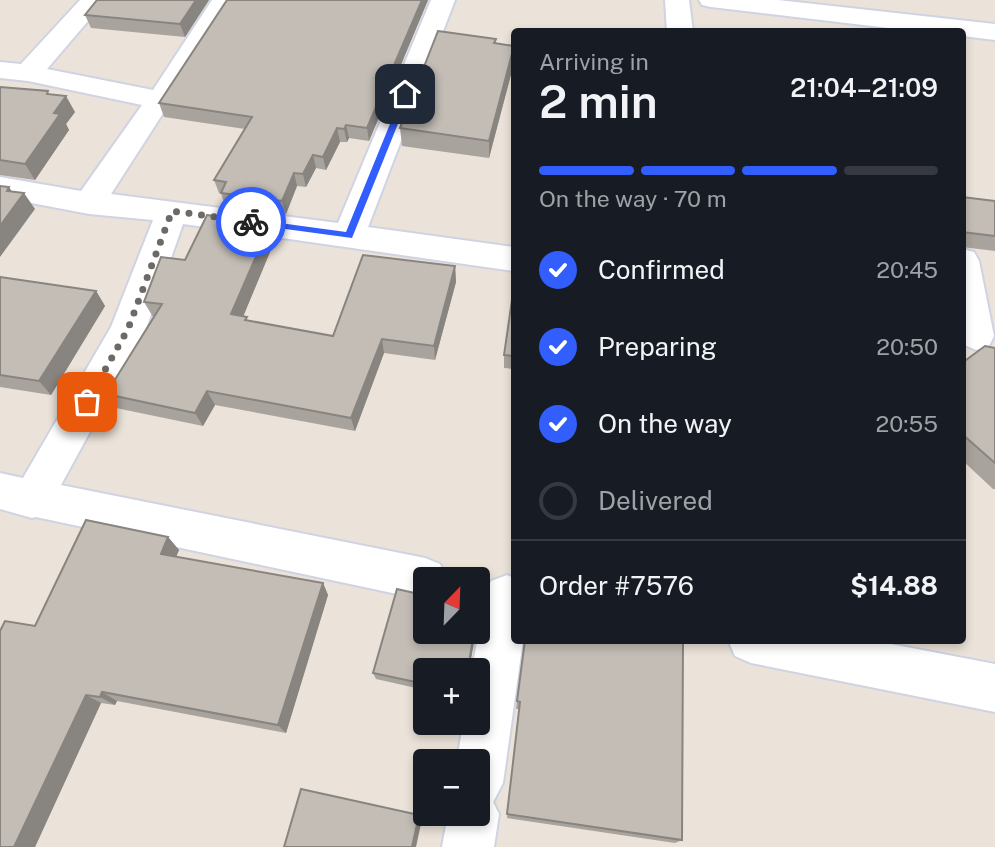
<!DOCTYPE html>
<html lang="en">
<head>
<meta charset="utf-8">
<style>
	:root { --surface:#171b24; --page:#242831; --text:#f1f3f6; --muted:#9ea1a6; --line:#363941; --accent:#335efe }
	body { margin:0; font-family:"Public Sans",sans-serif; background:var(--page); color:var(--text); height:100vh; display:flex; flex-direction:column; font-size:26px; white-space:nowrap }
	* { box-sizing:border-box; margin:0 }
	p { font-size:23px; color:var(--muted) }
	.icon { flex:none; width:38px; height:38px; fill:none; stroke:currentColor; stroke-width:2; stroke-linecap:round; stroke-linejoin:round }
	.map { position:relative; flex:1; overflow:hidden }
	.side { position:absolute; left:511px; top:28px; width:455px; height:616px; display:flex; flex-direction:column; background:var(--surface); border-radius:7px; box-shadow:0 4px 10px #0003 }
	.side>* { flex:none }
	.needle { width:46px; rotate:23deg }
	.tools { position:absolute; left:413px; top:567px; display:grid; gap:14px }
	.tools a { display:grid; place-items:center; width:77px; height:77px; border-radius:7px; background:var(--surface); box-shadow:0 4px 10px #0003; font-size:35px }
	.pin { position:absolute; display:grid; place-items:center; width:60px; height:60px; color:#fff; margin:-30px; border-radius:14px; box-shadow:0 4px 10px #0006 }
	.courier { position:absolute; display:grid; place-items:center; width:70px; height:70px; margin:-35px; border:5px solid #335efe; border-radius:50%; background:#fff; color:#222; box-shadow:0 2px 9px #0007 }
	.head em { font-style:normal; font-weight:600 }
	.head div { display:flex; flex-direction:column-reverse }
	.head { display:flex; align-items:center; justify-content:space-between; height:119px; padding:0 28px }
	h1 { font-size:46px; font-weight:600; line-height:52px }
	.bar { display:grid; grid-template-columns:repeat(4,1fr); gap:10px 7px; align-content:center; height:84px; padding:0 28px }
	.bar i { height:9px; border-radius:5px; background:var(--line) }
	.bar .on { background:var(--accent) }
	.bar p { grid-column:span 4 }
	.line { display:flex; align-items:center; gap:18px; padding:0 28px; border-top:2px solid var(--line) }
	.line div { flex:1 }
	ol { padding:0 28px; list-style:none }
	li { display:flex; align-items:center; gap:21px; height:77px }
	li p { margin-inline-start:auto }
	li .icon { padding:7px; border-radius:50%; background:var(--accent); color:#fff; stroke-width:4 }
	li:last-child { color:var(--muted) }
	li i { width:38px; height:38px; border:4px solid var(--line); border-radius:50% }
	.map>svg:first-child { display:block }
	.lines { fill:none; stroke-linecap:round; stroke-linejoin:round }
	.minor-casing { stroke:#cfd3e2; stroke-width:4 }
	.minor { fill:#fff; fill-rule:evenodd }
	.wall { fill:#a8a39d }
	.shaded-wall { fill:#88847f }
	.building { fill:#c3bdb6; stroke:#88847f; stroke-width:2 }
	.route { fill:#335efe }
	.done { stroke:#6c6966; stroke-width:7; stroke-dasharray:0 12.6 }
</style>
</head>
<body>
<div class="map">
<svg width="995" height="847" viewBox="0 0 995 847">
	<rect width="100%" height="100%" fill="#ebe3d9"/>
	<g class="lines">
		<defs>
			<path id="minor" d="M80,0H106L47,69L153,90L212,0H236L111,194L338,223L431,0H455L368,227L514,247V271L183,224L146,329L61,485L425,558L440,564L447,579H425V600L36,517L32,518L0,509V473L23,478L111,327L153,220L89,214L0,197V177L81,191L142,105L28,81L0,78V62L21,64Z
				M665,0H689L693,32H667Z
				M699,0H778L995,24V40L962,36V32H922L711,7L702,5Z
				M962,249L974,252L979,261L994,336L989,346L976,350L962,344Z
				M507,575L514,578V640H523L503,783L493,802L499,814L494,847H442L448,814H478V761H457L463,723H478V670H472L485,596L491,581Z
				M728,640H870L995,664V712L751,663L735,656Z"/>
		</defs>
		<use href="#minor" class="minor-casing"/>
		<use href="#minor" class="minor"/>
	</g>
	<path class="wall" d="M209,0L185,37L91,28L85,15Z
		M227,0H428L369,141L349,138L347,142H340L326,170L316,168L306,187L297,186L286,214L225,206L221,193H219L214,180L245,129L164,117L159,103Z
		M496,43L514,63L489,158L402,146L400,128Z
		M0,87L50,94L75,112L66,124L69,130L35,180L0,175Z
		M962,197L995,201V251L962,247Z
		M270,224L275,240L243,316L248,320L333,336L455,266L456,282L435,360L384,353L355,431L215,405L203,426L116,408L106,394L153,317L144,302L185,260Z
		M0,275L1,277L96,291L105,306L51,395L0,387Z
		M514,286V369L504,368V355Z
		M995,348V489H993L962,460V363Z
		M168,537L179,550L176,557L323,583L328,595L286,733L117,701L115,705L101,703L35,847V626Z
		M525,640L682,840L675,843L507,818L519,709H516L517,701Z
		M425,670V690L376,679L373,673Z"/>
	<path class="shaded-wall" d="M196,0H209L185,37L180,24Z
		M422,0H428L369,141L367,128Z
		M514,46V63L489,158V141Z
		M66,96L75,112L66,124L69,130L35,180L25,164L54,113Z
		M346,125L349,138L347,142L344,129Z
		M337,128L340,142L326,170L323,157Z
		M313,155L316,168L306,187L303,174Z
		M294,173L297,186L286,214L282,201Z
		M9,187L18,201L24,193L35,209L0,257V226L7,191Z
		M270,224L275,240L238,329L231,314Z
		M455,266L456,282L435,360L434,346Z
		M96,291L105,306L51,395L39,381Z
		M382,339L384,353L355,431L351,418Z
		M207,391L215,405L203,426L195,413Z
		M168,537L179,550L172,567L161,554Z
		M323,583L328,595L286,733L278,725Z
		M481,596V603L478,622V612Z
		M474,632H476L469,670V663Z
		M102,692L117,701L115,705L100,697Z
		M86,695L101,703L35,847H14Z
		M419,815L422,819L416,847H412Z"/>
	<path class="building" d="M97,0H196L180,24L85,15Z
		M227,0H422L367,128L346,125L344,129L337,128L323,157L313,155L303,174L294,173L282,201L221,193L226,182L214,180L252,117L159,103Z
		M438,31L496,39L494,43L514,46L489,141L400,128Z
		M0,87L48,91L47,94L66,96L54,113L60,114L25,164L0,160Z
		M0,186L9,187L7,191L24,193L0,226Z
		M962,197L995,201V236L962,232Z
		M207,215L270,224L231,314L247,317L245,320L333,336L363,255L455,266L434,346L382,339L351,418L207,391L195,413L106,394L162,304L144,302L161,257L185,260Z
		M0,277L96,291L39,381L0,375Z
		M514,286V356L504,355Z
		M985,346L995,348V463L962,434V363Z
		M86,520L168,537L161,554L323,583L278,725L102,692L100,697L86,695L14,847H0V631L5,621L35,626Z
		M397,589L423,595L425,593V632H474L469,663L475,666V670H425V684L373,673Z
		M478,595L481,596L478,612Z
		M525,640H683L682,840L507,814L520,702L517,701Z
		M301,789L419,815L412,847H284Z"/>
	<path class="route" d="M403,92L410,94L352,238L248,224L246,222L251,219L346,232Z"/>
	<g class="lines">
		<path class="done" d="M87,402L128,329L172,211L251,222"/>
	</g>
</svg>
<div class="tools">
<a><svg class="needle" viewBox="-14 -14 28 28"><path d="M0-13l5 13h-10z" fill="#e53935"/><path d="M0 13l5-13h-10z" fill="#9ea1a6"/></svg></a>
<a>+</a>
<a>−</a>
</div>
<div class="pin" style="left:87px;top:402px;background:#ea580c"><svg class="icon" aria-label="bag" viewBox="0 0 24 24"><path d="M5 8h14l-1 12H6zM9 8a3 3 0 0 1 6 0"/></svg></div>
<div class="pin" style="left:405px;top:94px;background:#1f2937"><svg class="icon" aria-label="home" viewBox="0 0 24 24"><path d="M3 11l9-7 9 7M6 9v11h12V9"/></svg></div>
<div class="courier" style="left:251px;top:222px"><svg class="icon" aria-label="bike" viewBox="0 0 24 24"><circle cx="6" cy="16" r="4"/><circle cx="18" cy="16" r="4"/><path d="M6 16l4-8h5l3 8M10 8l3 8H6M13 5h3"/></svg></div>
<section class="side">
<div class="head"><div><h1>2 min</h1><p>Arriving in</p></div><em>21:04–21:09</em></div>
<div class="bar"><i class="on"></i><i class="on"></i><i class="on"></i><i></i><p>On the way · 70 m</p></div>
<ol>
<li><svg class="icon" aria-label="check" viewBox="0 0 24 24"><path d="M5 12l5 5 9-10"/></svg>Confirmed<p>20:45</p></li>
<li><svg class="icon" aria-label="check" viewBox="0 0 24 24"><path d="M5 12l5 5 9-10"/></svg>Preparing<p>20:50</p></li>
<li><svg class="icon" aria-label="check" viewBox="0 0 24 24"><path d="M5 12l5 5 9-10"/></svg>On the way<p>20:55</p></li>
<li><i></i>Delivered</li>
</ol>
<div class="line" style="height:91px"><div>Order #7576</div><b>$14.88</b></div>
</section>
</div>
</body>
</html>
